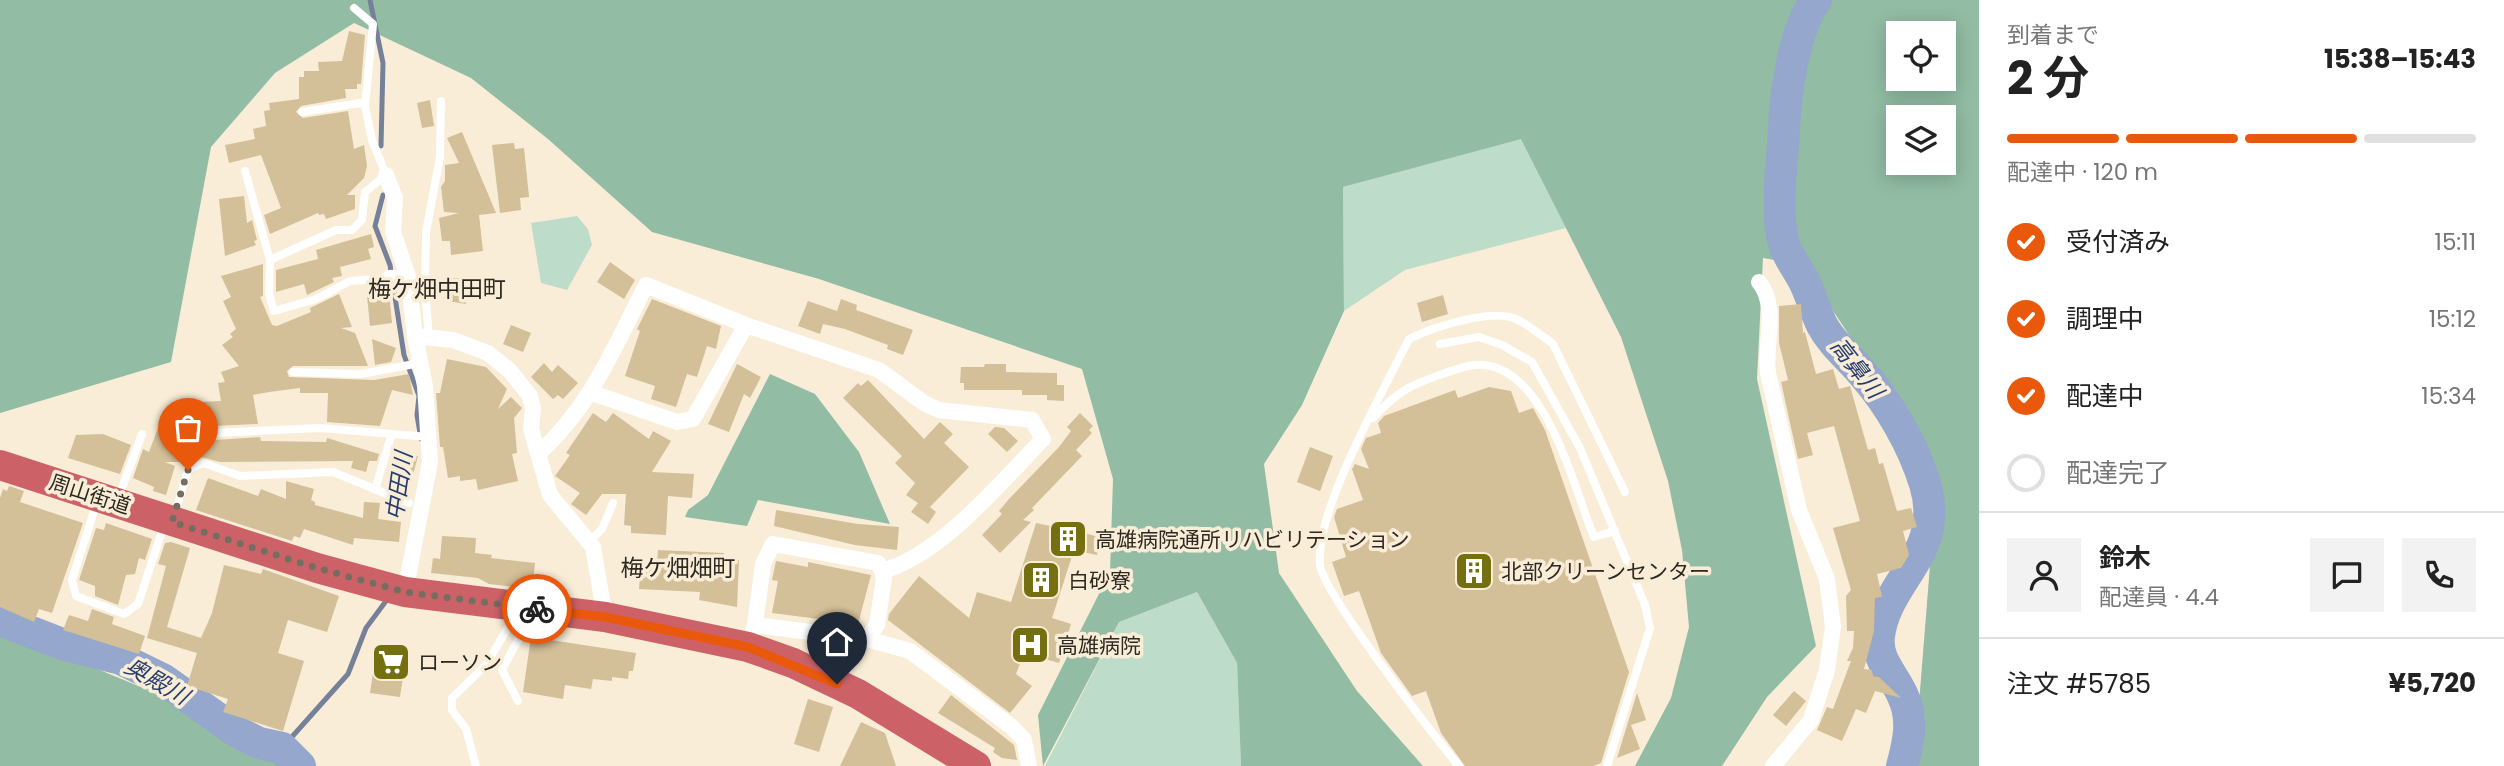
<!DOCTYPE html>
<html lang="ja">
<head>
<meta charset="utf-8">
<style>
	:root { --surface:#fff; --page:#f2f2f2; --text:#222; --muted:#767676; --line:#e0e0e0; --accent:#ea580c }
	body { margin:0; font-family:Poppins,"Noto Sans JP",sans-serif; background:var(--page); color:var(--text); height:100vh; display:flex; flex-direction:column; font-size:26px; white-space:nowrap }
	* { box-sizing:border-box; margin:0 }
	p { font-size:23px; color:var(--muted) }
	.icon { flex:none; width:38px; height:38px; fill:none; stroke:currentColor; stroke-width:2; stroke-linecap:round; stroke-linejoin:round }
	.map { position:relative; flex:1; overflow:hidden }
	.panel { display:flex; flex-direction:column; background:var(--surface); width:525px }
	.panel>* { flex:none }
	.buttons { position:absolute; left:1886px; top:21px; display:grid; gap:14px }
	.buttons a { display:grid; place-items:center; width:70px; height:70px; border-radius:0px; background:var(--surface); box-shadow:0 4px 18px #0003; font-size:35px }
	.pin { position:absolute; display:grid; place-items:center; width:60px; height:60px; color:#fff; margin:-72px -30px; border-radius:50% 50% 50% 0; rotate:-45deg; box-shadow:0 0 7px #0007 }
	.pin .icon { rotate:45deg }
	.courier { position:absolute; display:grid; place-items:center; width:70px; height:70px; margin:-35px; border:5px solid #ea580c; border-radius:50%; background:#fff; color:#222; box-shadow:0 2px 9px #0007 }
	.headline em { font-style:normal; font-weight:700 }
	.headline div { display:flex; flex-direction:column-reverse }
	.headline { display:flex; align-items:center; justify-content:space-between; height:119px; padding:0 28px }
	h1 { font-size:46px; font-weight:700; line-height:52px }
	.bar { display:grid; grid-template-columns:repeat(4,1fr); gap:10px 7px; align-content:center; height:84px; padding:0 28px }
	.bar i { height:9px; border-radius:5px; background:var(--line) }
	.bar .on { background:var(--accent) }
	.bar p { grid-column:span 4 }
	.line { display:flex; align-items:center; gap:18px; padding:0 28px; border-top:2px solid var(--line) }
	.line div { flex:1 }
	.round { display:grid; place-items:center; flex:none; width:74px; height:74px; border-radius:0px; background:var(--page) }
	ol { padding:0 28px; list-style:none }
	li { display:flex; align-items:center; gap:21px; height:77px }
	li p { margin-inline-start:auto }
	li .icon { padding:7px; border-radius:50%; background:var(--accent); color:#fff; stroke-width:4 }
	li:last-child { color:var(--muted) }
	li i { width:38px; height:38px; border:4px solid var(--line); border-radius:50% }
	main { display:flex; flex:1; min-height:0 }
	.map>svg:first-child { display:block }
	.green { fill:#bdddca }
	.forest { fill:#92bca4; fill-rule:evenodd }
	.lines { fill:none; stroke-linecap:round; stroke-linejoin:round }
	.stream { stroke:#768199; stroke-width:5 }
	.river { stroke:#95a7cc; stroke-width:32 }
	.building { fill:#d3bf98 }
	.lane { stroke:#fff; stroke-width:8 }
	.street { stroke:#fff; stroke-width:16 }
	.highway { stroke:#cc6268; stroke-width:30 }
	.done { stroke:#746e61; stroke-width:7; stroke-dasharray:0 12.6 }
	.route { stroke:#ea580c; stroke-width:9 }
	.labels { text-anchor:middle; dominant-baseline:central; stroke-width:7; stroke-linejoin:round; paint-order:stroke }
	.street-label { font-size:21px; fill:#2d2921; stroke:#f9edd8 }
	.poi-label { font-size:21px; fill:#2d2921; stroke:#f9edd8; text-anchor:start }
	.neighbourhood-label { font-size:23px; fill:#2d2921; stroke:#f9edd8 }
	.water-label { font-size:23px; font-style:italic; fill:#273e6d; stroke:#f9edd8 }
</style>
</head>
<body>
<main>
<div class="map">
<svg width="1979" height="766" viewBox="0 0 1979 766">
	<rect width="100%" height="100%" fill="#f9edd8"/>
	<path class="green" d="M1521,138L1566,228L1405,270L1344,311L1343,187Z
		M577,216L588,229L592,245L567,290L541,283L531,223Z
		M1197,592L1237,663L1241,766H1045L1119,622Z"/>
	<path class="forest" d="M0,0H1979V766H1914L1936,490L1874,373L1803,265L1763,258L1757,379L1816,646L1767,697L1722,766H1635L1671,698L1689,627L1682,550L1668,481L1621,337L1521,139L1343,187L1344,311L1302,405L1264,464L1279,573L1357,691L1423,766H1241L1237,663L1197,592L1119,622L1043,766L1038,715L1110,572L1113,479L1082,369L819,279L652,232L548,139L471,78L354,23L275,73L211,147L171,362L0,413ZM1899,33H1944V79H1899ZM1899,117H1944V163H1899Z
		M770,374L815,394L859,452L890,524L758,500L747,526L685,517L688,510L708,495Z
		M0,631C98,669 200,706 287,766H0Z"/>
	<g class="lines">
		<path class="stream" d="M370,0L383,63L381,146
			M383,195L375,226L390,265L404,355L419,396L417,415L421,439
			M282,748L348,674L366,628L389,597"/>
		<path class="river" d="M1816,0C1794,29 1786,91 1784,127C1783,164 1774,208 1784,244C1788,257 1798,269 1804,281C1811,295 1815,311 1822,325C1832,344 1850,358 1863,374C1890,405 1913,445 1925,484C1946,554 1886,579 1879,636C1876,660 1893,674 1902,694C1914,718 1909,741 1902,766
			M0,620L62,644L121,659L164,680L237,732L259,743L282,748L300,766"/>
	</g>
	<path class="building" d="M349,31L365,35L361,84H357V89H345L346,98L301,106L296,112L303,118L348,111L354,149L364,145L367,166L364,178L347,195H355V209L326,219L324,214L319,215L318,213L270,234L264,215L281,208L261,155L229,163L225,145L255,139L253,129L266,126L264,111L270,110L269,103L299,99V77H304V71H319L318,62L342,61Z
		M430,100L434,126L422,128L417,103Z
		M462,132L496,213L479,215L483,251L451,255L450,241H442L439,218L459,213L444,212L441,187L445,181V165L459,163L447,138Z
		M514,143L515,149L524,148L529,197L520,198L521,210L500,213L492,145Z
		M244,196L247,223L252,220L257,240L254,241L256,245L225,256L219,199Z
		M371,234L374,247L368,249L371,259L340,267L342,276L332,278L334,282L307,295L304,284L276,292V270L318,259L316,250Z
		M610,262L635,280L624,299L597,282Z
		M263,264V296L260,297L272,325L277,326L311,312L310,308L339,294L352,327L341,328L355,333L368,366H293L287,371L289,377L374,380L409,374L413,395L392,390L380,426L327,422L328,393H300V388L269,392L253,395L258,424L214,426L208,431L209,437L214,440L260,437L261,441L326,442L327,438L379,454L377,461H369L366,472L351,468L353,461L220,462L201,457L190,462H165L175,466L166,495L153,491L154,487L133,478L143,449L149,452L158,428L193,442L195,435L202,437L200,402L221,401L218,383L225,382L221,372L239,366L222,345L233,337L230,334L236,329L223,301L231,297L221,276Z
		M445,278H466V304L448,301Z
		M389,293L392,323L370,326L367,296Z
		M1443,295L1448,314L1422,322L1417,303Z
		M652,299L721,326L716,349L707,346L697,377L687,374L676,407L651,399L655,386L625,376L640,331L637,329Z
		M841,299L857,305L856,310L913,330L903,355L887,349L888,345L845,329L823,324L820,334L798,326L808,301L837,311Z
		M1801,304L1803,333L1805,332L1816,374L1833,369L1839,389L1850,386L1868,450L1875,448L1879,464L1883,463L1897,511L1911,508L1917,527L1903,531L1909,555L1901,568L1877,574L1882,597L1875,598L1874,631L1864,669L1872,670L1873,676L1879,677L1901,698L1875,691L1866,713L1856,709L1842,741L1817,730L1827,707L1833,709L1851,661H1847L1853,648L1854,631H1847L1846,596L1851,590L1833,528L1860,521L1834,426L1807,433L1813,455L1798,459L1781,382L1788,380L1779,343V306Z
		M511,325L531,333L523,352L503,344Z
		M372,339L396,348L391,362L375,365Z
		M447,359L486,367L507,389L498,409L511,397L522,408L514,418L517,453L512,454L518,481L478,490L476,479L460,481V476L448,478L443,447H440L436,393H440Z
		M544,363L552,372L558,365L578,383L563,399L558,395L553,399L531,377Z
		M737,364L761,377L750,398L744,394L729,432L708,424Z
		M985,364H1006V372L1057,373V385H1064V401L1047,400V395H1022V390H964V383H960L961,367H984Z
		M868,380L924,439L940,422L953,434L944,443L969,467L930,507L936,512L928,524L911,512L918,503L906,495L915,483L895,463L902,456L843,398L858,383L861,386Z
		M1489,387L1511,391L1519,413L1533,408L1545,430L1629,672L1601,763L1593,766H1465L1441,733L1426,691L1412,696L1381,653L1359,591L1344,596L1332,562L1346,557L1334,517L1337,509L1363,500L1352,469L1355,464L1369,469L1361,449L1366,438L1381,433L1378,423L1384,416L1455,390L1458,398Z
		M593,413L606,422L613,413L649,439L653,431L671,441L652,472L694,474L692,498L668,496L666,535L631,533V526L624,525L626,494H602L586,515L571,504L580,493L555,476L570,455L566,453Z
		M1080,413L1093,426L1089,430L1092,433L1076,450L1082,456L1032,508L1034,510L1023,520L1031,522L1000,553L982,535L1002,514L999,511L1009,499L1059,447L1071,431L1067,427Z
		M995,427L1004,428L1018,441L1007,452L988,434Z
		M103,434L131,445L120,474L68,458L76,435Z
		M1310,447L1333,456L1320,491L1297,482Z
		M398,451L418,456L409,490L390,486Z
		M208,478L258,496L261,489L286,499V481L314,489L311,500L315,502V505L363,518L364,502L380,503L378,519L401,522L399,542L354,538L353,545L304,529L300,538L294,536L292,541L196,510Z
		M9,486L24,491L20,502L83,523L52,613L39,609L34,622L0,607V498L3,489L7,491Z
		M776,510L858,524L899,527L897,550L855,545L774,526Z
		M106,523L152,539L145,560L139,558L135,574L126,575L118,605L95,596V586L79,580L96,528L104,530Z
		M1036,523L1101,537L1097,555L1074,550L1052,618L1071,624L1059,663L1024,653L1016,674L1032,686L1010,713L888,620L889,614L919,576L969,618L977,592L1011,602Z
		M442,536L476,538L475,553L492,555L491,558L535,563L532,589L489,584L478,578L431,573L433,558L440,559Z
		M171,542L190,548L167,627L201,638L212,613L224,565L261,574L263,569L339,596L327,632L288,620L278,653L304,661L283,731L223,712L228,699L187,686L197,653L147,638L166,566L158,564L165,543Z
		M658,550L724,553V559L739,560L737,607L699,600L700,592L639,589L641,564H657Z
		M776,561L808,567V562L871,575L858,624L772,613L778,581L772,580Z
		M92,609L114,617L112,624L145,636L139,654L63,630L69,615L88,621Z
		M531,637L636,653L633,671H629L628,679L612,677V681L593,679L591,689L565,685L563,699L523,692Z
		M377,646L407,650L400,697L370,693Z
		M1794,691L1806,701L1786,726L1773,715Z
		M1637,693L1646,720L1631,725L1640,749L1617,758Z
		M951,695L1014,745L1017,760L1002,758L993,752L995,748L938,713Z
		M808,699L833,707L819,752L794,744Z
		M861,722L885,733L896,766H840Z"/>
	<g class="lines">
		<path class="lane" d="M302,112L360,103L365,106
			M245,171L270,260L269,294L274,311L316,299L350,281L389,278
			M270,260L336,230H352L362,220L365,192L386,175L372,140L365,106L373,24L354,8
			M429,338L425,289L426,232L440,157L441,101
			M1440,344L1479,337L1502,345L1532,362L1580,448L1645,605L1650,628L1607,766
			M293,372L361,374L420,363
			M1373,418C1398,390 1413,384 1448,372C1456,370 1465,366 1474,365C1545,359 1573,487 1594,537L1615,531
			M214,433L320,428L429,437
			M375,490L391,436
			M119,496L142,434
			M97,502L72,580L76,596L124,614L138,604L164,525
			M174,516L188,470L203,463L240,476L333,472L409,503
			M589,542L602,529L613,503
			M518,701L502,670L532,614
			M476,766L466,729L452,710V698L486,665L517,612
			M1459,766C1435,737 1323,593 1320,565C1314,513 1384,389 1409,339C1433,327 1492,308 1516,319C1529,325 1541,335 1553,344L1625,492"/>
		<path class="street" d="M386,175L395,198L393,232L408,277L415,336L453,340L488,353L510,371L530,396L533,408L531,429L550,495L593,547L605,617
			M389,278L408,277
			M1759,282C1779,307 1764,343 1768,373L1799,510L1827,579L1833,627L1827,670L1811,720L1773,766
			M592,393L677,422L693,419L746,325
			M538,454C590,408 615,346 646,285L746,325L879,370L924,403L939,410L1032,420L1043,439C1001,482 940,556 882,571L884,578L877,625L867,639
			M405,592L430,462L425,386L415,336
			M755,625L763,564L773,544L878,563L882,571
			M748,647L755,625L867,639L910,651L1012,727L1024,740L1029,766"/>
		<path class="highway" d="M0,465L317,568L405,592L605,617L748,647L793,663L858,694L976,766"/>
	</g>
	<g class="lines">
		<path class="done" d="M188,470L172,522L317,568L405,592L537,609"/>
		<path class="route" d="M537,609L605,617L748,647L837,684"/>
	</g>
	<defs>
		<symbol id="building-square" viewBox="-11 -11 22 22"><rect x="-9" y="-9" width="18" height="18" rx="4" fill="#746f0f" stroke="#f9edd8"/><path d="M-4-6H4V6H1V3H-1V6H-4ZM-2.5-4.3h1.7v1.8h-1.7ZM.8-4.3h1.7v1.8H.8ZM-2.5-1h1.7V.8h-1.7ZM.8-1h1.7V.8H.8Z" fill="#fff"/></symbol>
		<symbol id="hospital-square" viewBox="-11 -11 22 22"><rect x="-9" y="-9" width="18" height="18" rx="4" fill="#746f0f" stroke="#f9edd8"/><path d="M-5-5h3v3.5h4V-5h3V5h-3V1.5h-4V5h-3Z" fill="#fff"/></symbol>
		<symbol id="supermarket-square" viewBox="-11 -11 22 22"><rect x="-9" y="-9" width="18" height="18" rx="4" fill="#746f0f" stroke="#f9edd8"/><path d="M-6-5.5h2.5l.6 2H6L4.5 2H-2.5L-4.4-4H-6ZM-1.5 3.2a1.3 1.3 0 1 0 .1 0ZM3 3.2a1.3 1.3 0 1 0 .1 0Z" fill="#fff"/></symbol>
	</defs>
	<g fill-rule="evenodd">
		<use href="#building-square" x="1046" y="517" width="44" height="44"/>
		<use href="#building-square" x="1452" y="549" width="44" height="44"/>
		<use href="#building-square" x="1019" y="558" width="44" height="44"/>
		<use href="#hospital-square" x="1008" y="623" width="44" height="44"/>
		<use href="#supermarket-square" x="369" y="640" width="44" height="44"/>
	</g>
	<g class="labels">
		<g class="street-label">
			<text transform="translate(90 494) rotate(18)">周山街道</text>
		</g>
		<g class="poi-label">
			<text x="1095" y="539">高雄病院通所リハビリテーション</text>
			<text x="1501" y="571">北部クリーンセンター</text>
			<text x="1068" y="580">白砂寮</text>
			<text x="1057" y="645">高雄病院</text>
			<text x="418" y="662">ローソン</text>
		</g>
		<g class="neighbourhood-label">
			<text x="437" y="289">梅ケ畑中田町</text>
			<text x="678" y="568">梅ケ畑畑町</text>
		</g>
		<g class="water-label">
			<text transform="translate(1857 368) rotate(52)">高鼻川</text>
			<text transform="translate(399 486) rotate(-82)">中田川</text>
			<text transform="translate(157 681) rotate(30)">奥殿川</text>
		</g>
	</g>
</svg>
<div class="buttons">
<a><svg class="icon" aria-label="locate" viewBox="0 0 24 24"><circle cx="12" cy="12" r="6"/><path d="M12 2v4M12 18v4M2 12h4M18 12h4"/></svg></a>
<a><svg class="icon" aria-label="layers" viewBox="0 0 24 24"><path d="M12 4l9 5-9 5-9-5zM3 14l9 5 9-5"/></svg></a>
</div>
<div class="pin" style="left:188px;top:470px;background:#ea580c"><svg class="icon" aria-label="bag" viewBox="0 0 24 24"><path d="M5 8h14l-1 12H6zM9 8a3 3 0 0 1 6 0"/></svg></div>
<div class="pin" style="left:837px;top:684px;background:#1f2937"><svg class="icon" aria-label="home" viewBox="0 0 24 24"><path d="M3 11l9-7 9 7M6 9v11h12V9"/></svg></div>
<div class="courier" style="left:537px;top:609px"><svg class="icon" aria-label="bike" viewBox="0 0 24 24"><circle cx="6" cy="16" r="4"/><circle cx="18" cy="16" r="4"/><path d="M6 16l4-8h5l3 8M10 8l3 8H6M13 5h3"/></svg></div>
</div>
<section class="panel">
<div class="headline"><div><h1>2 分</h1><p>到着まで</p></div><em>15:38–15:43</em></div>
<div class="bar"><i class="on"></i><i class="on"></i><i class="on"></i><i></i><p>配達中 · 120 m</p></div>
<ol>
<li><svg class="icon" aria-label="check" viewBox="0 0 24 24"><path d="M5 12l5 5 9-10"/></svg>受付済み<p>15:11</p></li>
<li><svg class="icon" aria-label="check" viewBox="0 0 24 24"><path d="M5 12l5 5 9-10"/></svg>調理中<p>15:12</p></li>
<li><svg class="icon" aria-label="check" viewBox="0 0 24 24"><path d="M5 12l5 5 9-10"/></svg>配達中<p>15:34</p></li>
<li><i></i>配達完了</li>
</ol>
<div class="line" style="height:126px"><a class="round"><svg class="icon" aria-label="person" viewBox="0 0 24 24"><circle cx="12" cy="8" r="4"/><path d="M4 21q1-7 8-7t8 7"/></svg></a><div><b>鈴木</b><p>配達員 · 4.4</p></div><a class="round"><svg class="icon" aria-label="chat" viewBox="0 0 24 24"><path d="M4 5h16v11H9l-5 4z"/></svg></a><a class="round"><svg class="icon" aria-label="phone" viewBox="0 0 24 24"><path d="M5 4h4l2 5-3 2q2 4 5 5l2-3 5 2v4C11 20 4 13 5 4z"/></svg></a></div>
<div class="line" style="height:91px"><div>注文 #5785</div><b>¥5,720</b></div>
</section>
</main>
</body>
</html>
